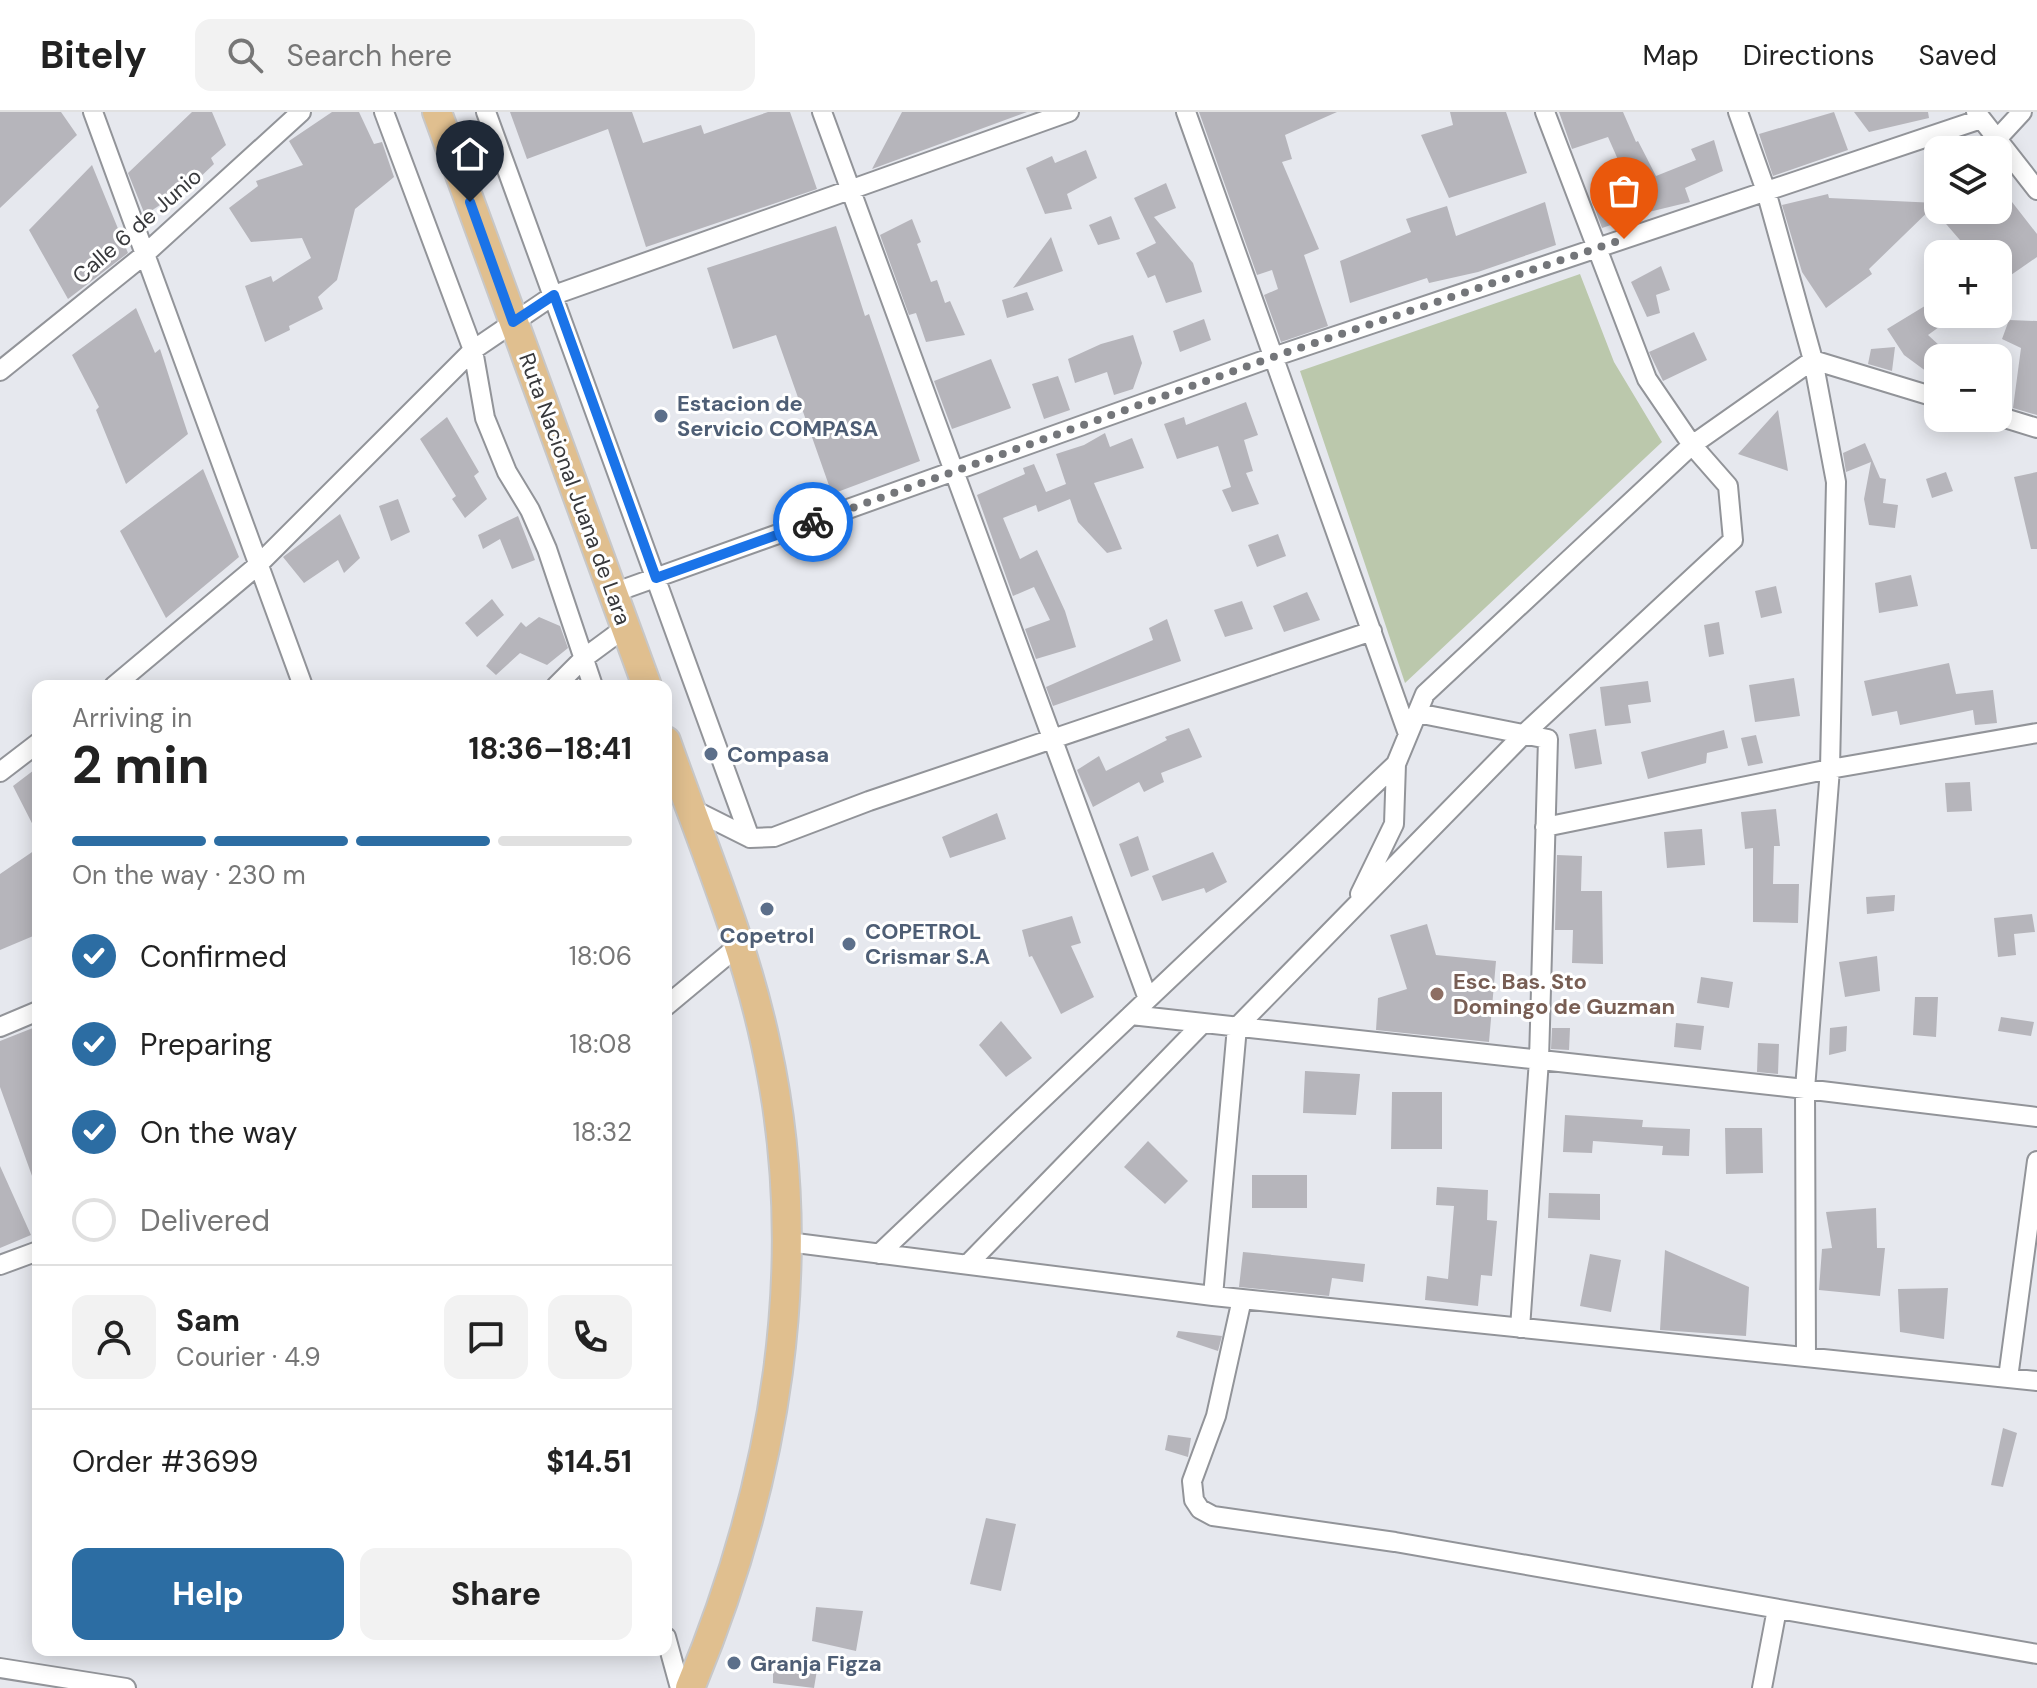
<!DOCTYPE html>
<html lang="en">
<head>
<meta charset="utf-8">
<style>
	:root { --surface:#fff; --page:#f2f2f2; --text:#222; --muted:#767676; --line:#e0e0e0; --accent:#2c6da3 }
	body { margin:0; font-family:"DM Sans",sans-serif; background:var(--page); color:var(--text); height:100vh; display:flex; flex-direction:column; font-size:30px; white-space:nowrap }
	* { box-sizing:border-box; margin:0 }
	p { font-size:26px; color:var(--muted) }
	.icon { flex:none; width:44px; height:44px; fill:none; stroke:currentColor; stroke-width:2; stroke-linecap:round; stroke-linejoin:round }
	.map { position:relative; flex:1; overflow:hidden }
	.details { position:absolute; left:32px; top:568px; width:640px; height:976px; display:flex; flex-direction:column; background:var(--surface); border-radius:16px; box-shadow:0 4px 20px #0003 }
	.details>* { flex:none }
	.tools { position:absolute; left:1924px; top:24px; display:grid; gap:16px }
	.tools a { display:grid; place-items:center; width:88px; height:88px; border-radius:16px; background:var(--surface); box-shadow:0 4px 20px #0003; font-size:40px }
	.pin { position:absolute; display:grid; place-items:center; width:68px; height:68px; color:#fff; margin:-82px -34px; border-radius:50% 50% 50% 0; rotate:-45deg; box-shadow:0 0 8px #0007 }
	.pin .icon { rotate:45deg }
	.courier { position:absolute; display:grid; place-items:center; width:80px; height:80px; margin:-40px; border:6px solid #1a73e8; border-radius:50%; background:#fff; color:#222; box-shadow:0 2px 10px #0007 }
	.overview em { font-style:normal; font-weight:700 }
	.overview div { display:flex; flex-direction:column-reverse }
	.overview { display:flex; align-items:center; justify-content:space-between; height:136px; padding:0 40px }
	h1 { font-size:52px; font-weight:700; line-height:60px }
	.bar { display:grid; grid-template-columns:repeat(4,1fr); gap:12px 8px; align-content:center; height:96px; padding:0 40px }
	.bar i { height:10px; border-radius:6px; background:var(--line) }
	.bar .on { background:var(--accent) }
	.bar p { grid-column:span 4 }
	.line { display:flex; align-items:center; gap:20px; padding:0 40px; border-top:2px solid var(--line) }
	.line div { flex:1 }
	.round { display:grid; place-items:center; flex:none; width:84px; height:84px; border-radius:16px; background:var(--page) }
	ol { padding:0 40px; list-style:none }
	li { display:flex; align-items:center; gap:24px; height:88px }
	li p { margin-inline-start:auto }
	li .icon { padding:8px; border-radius:50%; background:var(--accent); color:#fff; stroke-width:4 }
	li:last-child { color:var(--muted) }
	li i { width:44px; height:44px; border:4px solid var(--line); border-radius:50% }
	.action { display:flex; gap:16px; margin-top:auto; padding:16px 40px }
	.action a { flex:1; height:92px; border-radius:16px; background:var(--accent); color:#fff; font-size:32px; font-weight:700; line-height:92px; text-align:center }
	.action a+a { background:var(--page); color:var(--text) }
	header { display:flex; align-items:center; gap:48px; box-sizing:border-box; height:112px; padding:0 40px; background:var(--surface); border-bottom:2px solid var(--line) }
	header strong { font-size:38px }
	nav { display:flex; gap:44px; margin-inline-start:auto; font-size:28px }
	.search { width:560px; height:72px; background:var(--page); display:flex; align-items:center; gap:20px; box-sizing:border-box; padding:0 28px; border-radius:16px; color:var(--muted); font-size:30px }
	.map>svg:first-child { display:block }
	.green { fill:#bbc8ac }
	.building { fill:#b6b5bb }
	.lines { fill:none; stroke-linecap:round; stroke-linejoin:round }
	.minor-casing { stroke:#929499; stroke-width:22 }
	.trunk-casing { stroke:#c7c7c8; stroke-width:32 }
	.minor { stroke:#fff; stroke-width:18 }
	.trunk { stroke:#e0bf8f; stroke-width:28 }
	.done { stroke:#74767a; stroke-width:8; stroke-dasharray:0 14.4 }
	.route { stroke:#1a73e8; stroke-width:10 }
	.service-dot { fill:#5c6f8a; stroke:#fff; stroke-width:3 }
	.education-dot { fill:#8d6e63; stroke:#fff; stroke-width:3 }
	.labels { text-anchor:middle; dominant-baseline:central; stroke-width:6; stroke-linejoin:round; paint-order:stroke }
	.street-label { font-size:22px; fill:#37383b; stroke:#fff }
	.service-label { font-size:22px; font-weight:bold; fill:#4e5e75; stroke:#fff; text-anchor:start }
	.education-label { font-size:22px; font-weight:bold; fill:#785e54; stroke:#fff; text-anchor:start }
</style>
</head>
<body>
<header>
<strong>Bitely</strong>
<div class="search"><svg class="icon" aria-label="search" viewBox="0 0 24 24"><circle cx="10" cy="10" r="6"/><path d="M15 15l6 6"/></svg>Search here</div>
<nav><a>Map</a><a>Directions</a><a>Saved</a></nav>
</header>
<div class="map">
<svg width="2037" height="1576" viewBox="0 0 2037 1576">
	<rect width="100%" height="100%" fill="#e6e8ee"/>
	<path class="green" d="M1580,162L1614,250L1662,330L1405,571L1300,259Z"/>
	<path class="building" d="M0,0H61L77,23L0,96Z
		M192,0H212L226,33L211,46L214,52L196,69L145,103L128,61Z
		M332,0H359L374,32L382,30L394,65L355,97L337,168L318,185L323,197L289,214L290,218L265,230L245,174L271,164L273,170L311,146L302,126L251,130L229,96L258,74L256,69L303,53L289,29Z
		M510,0H632L643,31L701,13L704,22L768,0H790L817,77L646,135L608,17L527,47Z
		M902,0H1027L872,57Z
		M1199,0H1337L1285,23L1292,47L1282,50L1319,137L1304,143L1328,214L1281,230L1264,183L1278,177L1272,158L1257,163Z
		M1450,0H1506L1527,61L1449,86L1421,23L1453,13Z
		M1559,0H1623L1636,30L1638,29L1656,64L1696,48L1691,37L1714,28L1723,59L1685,76L1690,90L1628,105L1629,107L1602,116L1591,86L1626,72L1627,68L1608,25L1572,37Z
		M1834,0L1848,38L1773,64L1759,22Z
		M1854,0H1928L1929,6L1869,20Z
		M1086,38L1097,66L1067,82L1072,97L1045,102L1026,56L1052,44L1055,51Z
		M92,53L128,141L68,187L29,118Z
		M1166,71L1176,96L1154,105L1193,151L1202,180L1166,191L1155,163L1148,166L1136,141L1156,131L1134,86Z
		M1998,72L2037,122V145L1998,172V142H1972L1934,98H1998Z
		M1828,82L1829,86L1937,91L1869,157L1872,162L1826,196L1802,160L1782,93Z
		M1545,90L1556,133L1478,160L1429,171L1427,166L1350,191L1340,149L1411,120L1406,107L1447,94L1456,124Z
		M1111,104L1120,127L1098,133L1089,113Z
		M912,107L921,130L917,132L931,170L937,168L945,191L950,189L965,223L926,230L916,201L909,203L880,123Z
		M836,114L865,204L869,202L920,349L832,382L776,223L733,237L707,156Z
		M1051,125L1063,159L1013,176Z
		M1661,154L1670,178L1656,183L1660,201L1647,205L1631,170Z
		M1027,180L1034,198L1007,206L1002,188Z
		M1938,186V202H1957L1928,223L1953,246H1938V268L1904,243L1887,217Z
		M136,196L155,241L160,237L188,322L126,372L96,298L99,295L72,243Z
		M1204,207L1211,228L1180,240L1173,219Z
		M2009,208L2037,209V303L2013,296L2021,236L2002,227Z
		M1694,220L1707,248L1663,269L1649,240Z
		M1133,223L1142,251L1133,277L1114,283L1107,260L1075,271L1068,247L1101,232Z
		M1895,235L1892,259L1868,252L1871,237Z
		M991,247L1011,296L952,317L934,269Z
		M1058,264L1070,298L1044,307L1032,272Z
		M1246,290L1258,323L1244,328L1253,359L1246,361L1259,392L1232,400L1222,378L1231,375L1218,334L1177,347L1164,312L1184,305L1186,313Z
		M1778,298L1788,359L1738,342Z
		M447,305L479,360L474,364L487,387L465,406L452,387L456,384L420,327Z
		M1105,321L1110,335L1132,326L1144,356L1094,371L1122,437L1107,441L1078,410L1070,387L1038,400L1036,393L1003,406L1020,447L1037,438L1065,499L1076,535L1036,547L1025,517L1050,508L1034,475L1013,484L977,383L1025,362L1023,356L1034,352L1046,380L1066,372L1056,342L1084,333Z
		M1865,331L1880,366L1886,367L1883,391L1898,393L1895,416L1869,413L1864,387L1871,350L1846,360L1843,341Z
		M203,357L239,445L166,506L120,419Z
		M1946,360L1953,379L1932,386L1926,367Z
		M2037,360V437H2031L2014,365Z
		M398,387L410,420L391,429L379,394Z
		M340,402L360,446L344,461L338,448L304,471L283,445Z
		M518,404L535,448L512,457L500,427L483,437L478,423Z
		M1278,422L1286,444L1257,455L1248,433Z
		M1911,463L1918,494L1879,501L1875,471Z
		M1776,474L1782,501L1761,506L1755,479Z
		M1307,480L1320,508L1284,520L1273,494Z
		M492,487L504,503L477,525L465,511Z
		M1242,489L1253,517L1225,525L1214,498Z
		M539,505L560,514L568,536L547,553L520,541L496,563L486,554L521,510L526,515Z
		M1167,507L1181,549L1053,594L1046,575L1153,528L1149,516Z
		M1719,510L1724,542L1709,545L1704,513Z
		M1949,551L1956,582L1993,578L1997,611L1975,613L1973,598L1900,613L1897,599L1872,604L1864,569Z
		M1794,566L1800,604L1755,610L1749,573Z
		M1648,569L1651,590L1628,593L1631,611L1605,614L1600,575Z
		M1189,616L1202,645L1161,661L1164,670L1144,680L1139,670L1093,695L1077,658L1099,644L1106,659L1167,628L1165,625Z
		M1596,617L1602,652L1575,657L1569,622Z
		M1724,618L1728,636L1707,641L1706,651L1648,667L1641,640Z
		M1756,623L1763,651L1748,654L1741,626Z
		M38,655V723L13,674Z
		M1970,670L1972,699L1947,700L1945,671Z
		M1776,697L1780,734H1774L1773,772H1799L1798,811L1753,810V736L1745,737L1741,700Z
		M997,701L1006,727L950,746L942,725Z
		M1702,717L1705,753L1667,756L1664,720Z
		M1138,724L1149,758L1131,765L1119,732Z
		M38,736V822L0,838V762Z
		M1213,740L1227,770L1206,781L1204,776L1162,789L1152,764Z
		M1557,743L1582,744L1581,779H1602L1603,852L1572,851L1573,818H1555Z
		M1895,783L1894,799L1867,802L1866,785Z
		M2032,802L2035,820L2014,822L2016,843L1998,845L1994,806Z
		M1072,804L1081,831L1071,834L1094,885L1061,902L1032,844L1029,845L1022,818Z
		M1427,812L1436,843L1496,849L1489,930L1376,918L1378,886L1407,877L1390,823Z
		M1877,844L1880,879L1845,885L1839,850Z
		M1701,865L1733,870L1729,896L1697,891Z
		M1915,885H1938L1936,925L1913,923Z
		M2001,905L2034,910L2031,924L1998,919Z
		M1001,909L1032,946L1006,965L979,933Z
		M1676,911L1704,914L1701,938L1674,935Z
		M38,914V1075H36L0,975V929Z
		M1847,914L1846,939L1829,943L1830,916Z
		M1552,916H1570L1569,938L1551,937Z
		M1758,931L1779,932L1778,962L1757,960Z
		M1305,959L1360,962L1356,1003L1303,1001Z
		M1392,980H1442V1037H1391Z
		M1565,1003L1643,1008L1642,1015L1690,1017L1689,1044L1662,1043L1663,1034L1593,1029L1592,1041L1563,1040Z
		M1725,1016H1762L1763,1061L1726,1062Z
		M1148,1029L1188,1069L1165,1092L1124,1055Z
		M0,1054L31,1123L0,1136Z
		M1252,1063H1307V1096H1252Z
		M1437,1075L1488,1078L1487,1108L1497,1109L1492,1164L1481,1163L1478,1194L1425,1188L1427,1164L1448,1167L1454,1094L1436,1093Z
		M1549,1081L1600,1082V1108L1548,1106Z
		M1876,1096L1877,1136H1885L1880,1184L1819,1178L1822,1137L1832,1136L1826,1100Z
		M1665,1138L1749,1175L1746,1224L1660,1218Z
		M1243,1140L1365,1152L1363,1170L1332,1166L1329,1184L1239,1175Z
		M1590,1142L1621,1148L1611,1200L1580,1194Z
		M1948,1176L1944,1227L1900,1220L1898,1177Z
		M1178,1219L1222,1224L1218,1239L1176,1225Z
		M2003,1316L2017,1321L2003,1375L1991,1373Z
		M1168,1323L1191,1326L1188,1345L1165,1338Z
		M986,1406L1016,1412L1001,1479L970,1472Z
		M816,1495L863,1499L856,1539L812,1529Z
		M773,1550L817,1558L814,1576L773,1571Z"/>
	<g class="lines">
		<defs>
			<path id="minor" d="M93,0L303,574
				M384,0L473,238L485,306L507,360L530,398L547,437L593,574
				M486,0L750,726
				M822,0L1148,887
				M1186,0L1408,622
				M1738,0L1766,79L1813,248L1836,370L1830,657L1805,977L1806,1245
				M1976,0L2037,78
				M1997,27L2022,0
				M0,259L144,143L301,0
				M1998,304L2037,316
				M613,481L1273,245L1981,7
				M114,574L257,454L473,238L554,183L1069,0
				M556,574L584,546L626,515
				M1417,601L1548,627L1539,948L1520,1216
				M0,660L38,631
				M692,697L750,726L774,725L869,689L1372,519
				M1545,715L1830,657L2037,621
				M1360,782L1394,712L1396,652
				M666,894L738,834
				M1131,903L1805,977L2037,1005
				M0,915L38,899
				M788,1130L1213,1184L2037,1269
				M879,1142L1396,652L1425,582L1692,333L1813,248L1938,286
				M968,1152L1203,911
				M0,1153L38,1139
				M1213,1184L1237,915L1524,622L1733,428L1728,374L1692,333L1647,267L1545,0
				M1242,1187L1216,1304L1192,1369L1194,1388L1200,1397L1213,1404L1395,1430L2037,1542
				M2008,1266L2037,1049
				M666,1525L680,1576
				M0,1556L126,1576
				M1762,1576L1777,1497"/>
			<path id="trunk" d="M437,0L647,574
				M666,629C701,729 744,829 766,933C814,1151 775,1373 690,1576"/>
		</defs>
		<use href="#minor" class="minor-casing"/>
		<use href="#trunk" class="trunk-casing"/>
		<use href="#minor" class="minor"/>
		<use href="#trunk" class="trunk"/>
	</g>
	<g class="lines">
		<path class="done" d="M813,410L1273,245L1624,127"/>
		<path class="route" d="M470,90L513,210L554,183L656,466L813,410"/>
	</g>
	<g class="service-dot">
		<circle cx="661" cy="304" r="8"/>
		<circle cx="711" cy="642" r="8"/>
		<circle cx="767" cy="797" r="8"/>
		<circle cx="849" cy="832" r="8"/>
		<circle cx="734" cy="1551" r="8"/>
	</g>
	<circle class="education-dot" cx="1437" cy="882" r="8"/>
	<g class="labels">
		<g class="street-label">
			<text transform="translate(137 114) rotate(-41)">Calle 6 de Junio</text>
			<text transform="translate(575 377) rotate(70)">Ruta Nacional Juana de Lara</text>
		</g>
		<g class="service-label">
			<text x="677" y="291">Estacion de<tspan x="677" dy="25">Servicio COMPASA</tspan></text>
			<text x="727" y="642">Compasa</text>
			<text x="865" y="819">COPETROL<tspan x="865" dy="25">Crismar S.A</tspan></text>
			<text x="767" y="823" text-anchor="middle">Copetrol</text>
			<text x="750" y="1551">Granja Figza</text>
		</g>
		<g class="education-label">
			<text x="1453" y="869">Esc. Bas. Sto<tspan x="1453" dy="25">Domingo de Guzman</tspan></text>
		</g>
	</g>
</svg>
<div class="tools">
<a><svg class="icon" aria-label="layers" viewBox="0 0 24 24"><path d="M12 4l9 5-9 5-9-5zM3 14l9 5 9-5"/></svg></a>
<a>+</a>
<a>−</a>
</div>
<div class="pin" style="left:1624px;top:127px;background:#ea580c"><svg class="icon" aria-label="bag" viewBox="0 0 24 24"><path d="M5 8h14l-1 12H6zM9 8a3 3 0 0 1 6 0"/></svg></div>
<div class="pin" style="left:470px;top:90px;background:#1f2937"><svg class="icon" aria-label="home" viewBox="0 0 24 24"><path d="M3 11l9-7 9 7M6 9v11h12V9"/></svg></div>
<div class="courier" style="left:813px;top:410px"><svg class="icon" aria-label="bike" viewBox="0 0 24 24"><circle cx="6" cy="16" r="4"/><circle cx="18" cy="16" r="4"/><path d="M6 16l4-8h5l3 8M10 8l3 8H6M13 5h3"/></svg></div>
<section class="details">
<div class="overview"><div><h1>2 min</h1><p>Arriving in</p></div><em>18:36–18:41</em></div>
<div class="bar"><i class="on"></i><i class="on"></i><i class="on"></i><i></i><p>On the way · 230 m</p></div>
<ol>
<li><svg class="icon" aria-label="check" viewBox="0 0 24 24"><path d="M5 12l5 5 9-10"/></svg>Confirmed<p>18:06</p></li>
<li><svg class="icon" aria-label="check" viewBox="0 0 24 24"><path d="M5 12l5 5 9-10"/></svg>Preparing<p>18:08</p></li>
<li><svg class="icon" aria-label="check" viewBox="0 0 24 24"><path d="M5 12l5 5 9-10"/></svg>On the way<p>18:32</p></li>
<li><i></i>Delivered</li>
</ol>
<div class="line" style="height:144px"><a class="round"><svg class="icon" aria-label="person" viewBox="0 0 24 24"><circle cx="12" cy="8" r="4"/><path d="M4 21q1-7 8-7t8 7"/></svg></a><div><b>Sam</b><p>Courier · 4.9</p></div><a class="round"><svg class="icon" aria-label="chat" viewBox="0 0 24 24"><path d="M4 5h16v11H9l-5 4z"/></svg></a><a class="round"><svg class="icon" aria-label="phone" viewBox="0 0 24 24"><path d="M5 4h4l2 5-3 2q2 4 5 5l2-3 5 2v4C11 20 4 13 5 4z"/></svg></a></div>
<div class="line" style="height:104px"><div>Order #3699</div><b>$14.51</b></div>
<div class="action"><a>Help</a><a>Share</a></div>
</section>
</div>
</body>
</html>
